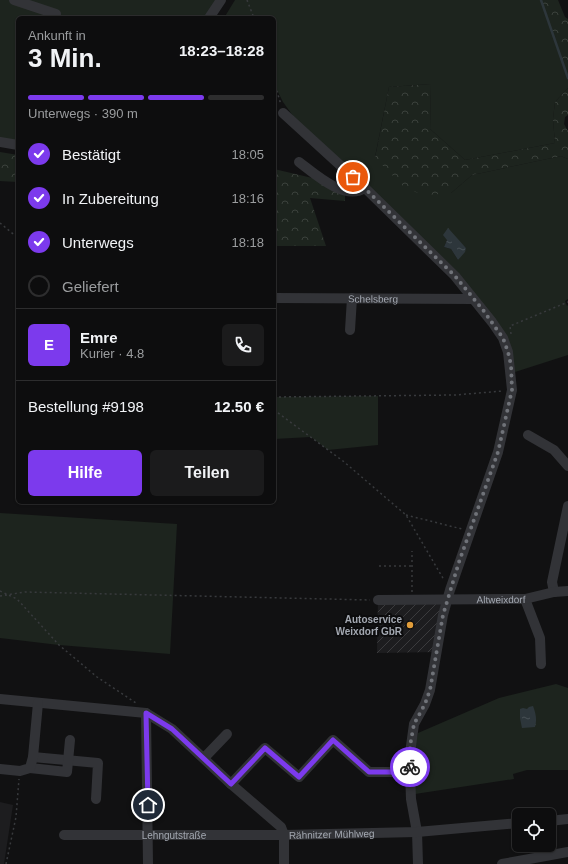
<!DOCTYPE html>
<html lang="de">
<head>
<meta charset="utf-8">
<style>
	:root { --surface:#0d0d0e; --page:#1b1b1c; --text:#f1f3f6; --muted:#9a9c9e; --line:#2d2d2e; --accent:#7c3aed }
	body { margin:0; font-family:Helvetica,sans-serif; background:var(--page); color:var(--text); height:100vh; display:flex; flex-direction:column; font-size:15px; white-space:nowrap }
	* { box-sizing:border-box; margin:0 }
	p { font-size:13px; color:var(--muted) }
	.icon { flex:none; width:22px; height:22px; fill:none; stroke:currentColor; stroke-width:2; stroke-linecap:round; stroke-linejoin:round }
	.map { position:relative; flex:1; overflow:hidden }
	.panel { position:absolute; left:16px; top:16px; width:260px; height:488px; display:flex; flex-direction:column; background:var(--surface); border-radius:6px; box-shadow:0 1px 3px #0004,0 0 0 1px var(--line) }
	.panel>* { flex:none }
	.fabs { position:absolute; left:512px; top:808px; display:grid; gap:8px }
	.fabs a { display:grid; place-items:center; width:44px; height:44px; border-radius:6px; background:var(--surface); box-shadow:0 1px 3px #0004,0 0 0 1px var(--line); font-size:20px }
	.pin { position:absolute; display:grid; place-items:center; width:34px; height:34px; color:#fff; margin:-17px; border:2px solid #fff; border-radius:50%; box-shadow:0 1px 4px #0007 }
	.courier { position:absolute; display:grid; place-items:center; width:40px; height:40px; margin:-20px; border:3px solid #7c3aed; border-radius:50%; background:#fff; color:#222; box-shadow:0 1px 5px #0007 }
	.headline em { font-style:normal; font-weight:600 }
	.headline div { display:flex; flex-direction:column-reverse }
	.headline { display:flex; align-items:center; justify-content:space-between; height:68px; padding:0 12px }
	h1 { font-size:26px; font-weight:600; line-height:30px }
	.bar { display:grid; grid-template-columns:repeat(4,1fr); gap:6px 4px; align-content:center; height:48px; padding:0 12px }
	.bar i { height:5px; border-radius:3px; background:var(--line) }
	.bar .on { background:var(--accent) }
	.bar p { grid-column:span 4 }
	.line { display:flex; align-items:center; gap:10px; padding:0 12px; border-top:1px solid var(--line) }
	.line div { flex:1 }
	.round { display:grid; place-items:center; flex:none; width:42px; height:42px; border-radius:6px; background:var(--page) }
	ol { padding:0 12px; list-style:none }
	li { display:flex; align-items:center; gap:12px; height:44px }
	li p { margin-inline-start:auto }
	li .icon { padding:4px; border-radius:50%; background:var(--accent); color:#fff; stroke-width:4 }
	li:last-child { color:var(--muted) }
	li i { width:22px; height:22px; border:2px solid var(--line); border-radius:50% }
	.button { display:flex; gap:8px; margin-top:auto; padding:8px 12px }
	.button a { flex:1; height:46px; border-radius:6px; background:var(--accent); color:#fff; font-size:16px; font-weight:600; line-height:46px; text-align:center }
	.button a+a { background:var(--page); color:var(--text) }
	.map>svg:first-child { display:block }
	.built { fill:#1d1d1f }
	.industrial { fill:url(#industrial-furrows) }
	.green { fill:#1d241e; fill-rule:evenodd }
	.forest { fill:url(#forest-crowns) }
	.water { fill:url(#water-ripples) }
	.lines { fill:none; stroke-linecap:round; stroke-linejoin:round }
	.stream { stroke:#2d363b; stroke-width:2.5 }
	.path { stroke:#383a3d; stroke-width:1.5; stroke-dasharray:2 3; stroke-linecap:butt }
	.minor { stroke:#323337; stroke-width:10 }
	.done { stroke:#707379; stroke-width:4; stroke-dasharray:0 7.2 }
	.route { stroke:#7c3aed; stroke-width:5 }
	.poi-dot { fill:#e19d3a; stroke:#0c0c0d; stroke-width:1.5 }
	.labels { text-anchor:middle; dominant-baseline:central; stroke-width:4; stroke-linejoin:round; paint-order:stroke }
	.street-label { font-size:10px; fill:#a3a8b1; stroke:#0c0c0d }
	.poi-label { font-size:10px; font-weight:bold; fill:#a3a8b1; stroke:#0c0c0d; text-anchor:end }
</style>
</head>
<body>
<div class="map">
<svg width="568" height="864" viewBox="0 0 568 864">
	<defs>
		<pattern id="industrial-furrows" width="10" height="10" patternUnits="userSpaceOnUse"><rect width="10" height="10" fill="#1d1d1f"/><path d="M-1 1l2-2M0 10L10 0M9 11l2-2" fill="none" stroke="#3b3b3d"/></pattern>
		<pattern id="forest-crowns" width="20" height="18" patternUnits="userSpaceOnUse"><rect width="20" height="18" fill="#1d241e"/><path d="M2 6a3 3 0 1 1 6 0M12 15a3 3 0 1 1 6 0" fill="none" stroke="#3b413c"/></pattern>
		<pattern id="water-ripples" width="26" height="14" patternUnits="userSpaceOnUse"><rect width="26" height="14" fill="#2d363b"/><path d="M2 4q2-2 4 0t4 0M15 11q2-2 4 0t4 0" fill="none" stroke="#485055"/></pattern>
	</defs>
	<rect width="100%" height="100%" fill="#111112"/>
	<path class="built" d="M0,802L13,805L4,864H0Z"/>
	<path class="industrial" d="M447,599L437,652L377,653L378,600Z"/>
	<path class="green" d="M0,0H218L207,18H18V142L0,140Z
		M235,0H541L568,78V88L555,102L553,119L555,143L465,160L430,129L431,84L389,87L375,157L451,193L472,175L561,156L568,159V299L565,301L567,306L568,305V355L515,372L488,311L298,123L283,102L275,86H274V18H224ZM447,240H458L466,248L458,260L451,249L444,247Z
		M378,396V445L328,450L311,437L274,439V397Z
		M0,513L177,524L170,654L59,645L0,638Z
		M556,684L568,688V770H527L513,774L514,779L415,794V746L418,733L499,698Z"/>
	<path class="forest" d="M541,0H558L565,17L568,19V78Z
		M431,84L430,129L465,160L555,143L553,119L555,102L568,88V115L565,117L564,124L568,131V159L561,156L472,175L451,193L428,195L407,190L375,158L389,87Z
		M0,152L18,155V182L0,181Z
		M274,169L325,181L345,192V201L310,198L326,246H274Z"/>
	<path class="water" d="M448,228L466,248L465,252L458,260L451,249L444,247L447,240L443,235Z
		M533,706C536,714 537,720 535,727L522,728L520,718V709L523,708L527,709L529,707Z"/>
	<g class="lines">
		<path class="stream" d="M541,0L568,78"/>
		<path class="path" d="M247,0L254,18
			M274,81L281,105
			M0,223L18,238
			M511,334L510,326L568,302
			M274,397L455,395L503,391
			M274,410L343,461L406,515L444,580
			M406,515L462,529
			M379,566H412
			M0,591L17,599L59,645L97,677L136,703
			M412,592V551
			M0,596L25,592L370,600
			M6,864L16,817L19,779"/>
		<g class="minor">
			<path d="M14,0L56,14"/>
			<path d="M209,18L221,0"/>
			<path d="M283,113L365,188L455,276L492,322L503,338L508,352L512,390L498,452L450,590L443,615L430,690L425,704L414,724L411,746L410,772L411,799L417,832L418,864"/>
			<path d="M0,142L18,145"/>
			<path d="M299,162C315,174 344,201 365,188"/>
			<path id="s1" d="M274,298L473,299"/>
			<path d="M350,330L352,298"/>
			<path d="M528,435L554,450L568,466"/>
			<path d="M554,592L552,582L568,506"/>
			<path d="M525,599L540,638L541,664"/>
			<path id="s2" d="M378,600L525,599L554,592L568,591"/>
			<path id="s3" d="M0,699L146,713L172,729L231,784L281,827L284,835L417,832L519,823"/>
			<path d="M146,713L148,864"/>
			<path d="M33,757L98,763L96,799"/>
			<path d="M204,758L227,734"/>
			<path d="M30,768L67,772L70,740"/>
			<path d="M0,769L20,771L30,768L33,757L38,703"/>
			<path d="M231,784L265,748L299,777L333,740L369,772H410"/>
			<path d="M549,821L568,819"/>
			<path id="s4" d="M64,835H284V864"/>
			<path d="M502,864L568,852"/>
		</g>
	</g>
	<g class="lines">
		<path class="done" d="M353,177L455,276L483,310L503,338L508,352L511,365L512,390L498,452L459,562L443,615L430,690L425,704L414,724L410,746V767"/>
		<path class="route" d="M148,805L146,713L172,729L231,784L265,748L299,777L333,740L369,772H410V767"/>
	</g>
	<circle class="poi-dot" cx="410" cy="625" r="4"/>
	<g class="labels">
		<g class="street-label">
			<text stroke="none"><textPath href="#s1" startOffset="99">Schelsberg</textPath></text>
			<text stroke="none"><textPath href="#s2" startOffset="123">Altweixdorf</textPath></text>
			<text stroke="none"><textPath href="#s3" startOffset="380">Rähnitzer Mühlweg</textPath></text>
			<text stroke="none"><textPath href="#s4" startOffset="110">Lehngutstraße</textPath></text>
		</g>
		<g class="poi-label">
			<text x="402" y="619">Autoservice<tspan x="402" dy="12">Weixdorf GbR</tspan></text>
		</g>
	</g>
</svg>
<div class="fabs">
<a><svg class="icon" aria-label="locate" viewBox="0 0 24 24"><circle cx="12" cy="12" r="6"/><path d="M12 2v4M12 18v4M2 12h4M18 12h4"/></svg></a>
</div>
<div class="pin" style="left:353px;top:177px;background:#ea580c"><svg class="icon" aria-label="bag" viewBox="0 0 24 24"><path d="M5 8h14l-1 12H6zM9 8a3 3 0 0 1 6 0"/></svg></div>
<div class="pin" style="left:148px;top:805px;background:#1f2937"><svg class="icon" aria-label="home" viewBox="0 0 24 24"><path d="M3 11l9-7 9 7M6 9v11h12V9"/></svg></div>
<div class="courier" style="left:410px;top:767px"><svg class="icon" aria-label="bike" viewBox="0 0 24 24"><circle cx="6" cy="16" r="4"/><circle cx="18" cy="16" r="4"/><path d="M6 16l4-8h5l3 8M10 8l3 8H6M13 5h3"/></svg></div>
<section class="panel">
<div class="headline"><div><h1>3 Min.</h1><p>Ankunft in</p></div><em>18:23–18:28</em></div>
<div class="bar"><i class="on"></i><i class="on"></i><i class="on"></i><i></i><p>Unterwegs · 390 m</p></div>
<ol>
<li><svg class="icon" aria-label="check" viewBox="0 0 24 24"><path d="M5 12l5 5 9-10"/></svg>Bestätigt<p>18:05</p></li>
<li><svg class="icon" aria-label="check" viewBox="0 0 24 24"><path d="M5 12l5 5 9-10"/></svg>In Zubereitung<p>18:16</p></li>
<li><svg class="icon" aria-label="check" viewBox="0 0 24 24"><path d="M5 12l5 5 9-10"/></svg>Unterwegs<p>18:18</p></li>
<li><i></i>Geliefert</li>
</ol>
<div class="line" style="height:72px"><b class="round" style="background:var(--accent);color:#fff">E</b><div><b>Emre</b><p>Kurier · 4.8</p></div><a class="round"><svg class="icon" aria-label="phone" viewBox="0 0 24 24"><path d="M5 4h4l2 5-3 2q2 4 5 5l2-3 5 2v4C11 20 4 13 5 4z"/></svg></a></div>
<div class="line" style="height:52px"><div>Bestellung #9198</div><b>12.50 €</b></div>
<div class="button"><a>Hilfe</a><a>Teilen</a></div>
</section>
</div>
</body>
</html>
